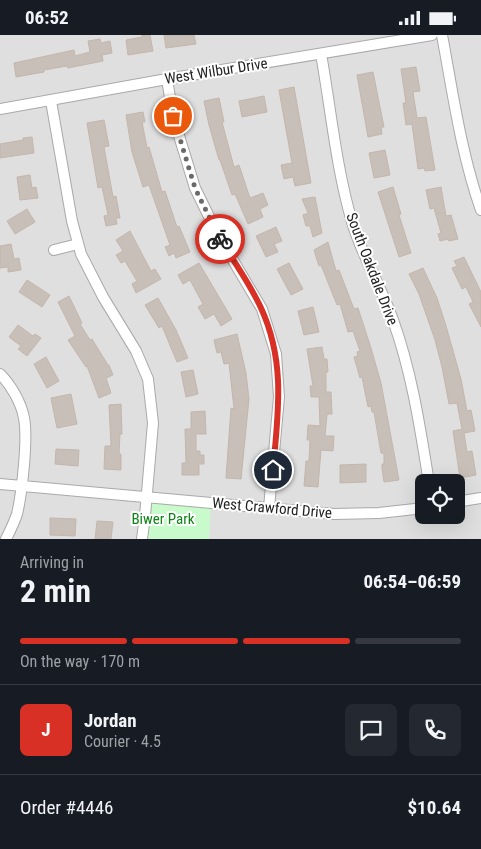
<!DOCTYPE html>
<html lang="en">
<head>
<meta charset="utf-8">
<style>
	:root { --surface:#171b24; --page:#242831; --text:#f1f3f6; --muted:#9ea1a6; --line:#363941; --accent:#d93025 }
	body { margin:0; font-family:"Roboto Condensed",sans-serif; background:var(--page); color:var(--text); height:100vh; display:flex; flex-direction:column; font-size:19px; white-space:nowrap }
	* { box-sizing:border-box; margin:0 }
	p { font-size:16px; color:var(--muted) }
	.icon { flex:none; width:28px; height:28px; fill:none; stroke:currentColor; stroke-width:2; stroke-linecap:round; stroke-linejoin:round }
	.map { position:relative; height:504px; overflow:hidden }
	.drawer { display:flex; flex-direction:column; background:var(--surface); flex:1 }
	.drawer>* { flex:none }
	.buttons { position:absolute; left:415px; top:439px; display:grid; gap:10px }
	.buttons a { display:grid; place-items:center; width:50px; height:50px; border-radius:8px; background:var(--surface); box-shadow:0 5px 20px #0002; font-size:25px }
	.pin { position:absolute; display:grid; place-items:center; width:42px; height:42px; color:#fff; margin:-21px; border:2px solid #fff; border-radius:50%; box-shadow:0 1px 5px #0007 }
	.courier { position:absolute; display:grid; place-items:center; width:50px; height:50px; margin:-25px; border:4px solid #d93025; border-radius:50%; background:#fff; color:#222; box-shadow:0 1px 6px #0007 }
	.head em { font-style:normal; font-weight:700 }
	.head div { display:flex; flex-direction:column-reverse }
	.head { display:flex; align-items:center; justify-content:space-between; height:85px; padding:0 20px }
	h1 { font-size:32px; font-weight:700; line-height:38px }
	.bar { display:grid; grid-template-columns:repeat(4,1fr); gap:8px 5px; align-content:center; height:60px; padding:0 20px }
	.bar i { height:6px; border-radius:4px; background:var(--line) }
	.bar .selected { background:var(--accent) }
	.bar p { grid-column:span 4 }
	.line { display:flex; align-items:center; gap:12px; padding:0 20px; border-top:1px solid var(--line) }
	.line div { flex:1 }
	.round { display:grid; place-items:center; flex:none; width:52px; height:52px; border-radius:8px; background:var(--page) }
	.status { display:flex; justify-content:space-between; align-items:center; height:35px; padding:0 25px; background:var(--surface); direction:ltr }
	.status svg { height:14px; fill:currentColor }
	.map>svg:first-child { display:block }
	.residential { fill:#e0dfdf; fill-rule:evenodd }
	.park { fill:#c8facc }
	.building { fill:#c7bfb8; stroke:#c4b6ab }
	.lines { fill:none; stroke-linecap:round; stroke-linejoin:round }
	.street-casing { stroke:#a9a9a9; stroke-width:12 }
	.street { stroke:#fff; stroke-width:10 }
	.done { stroke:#6b6a68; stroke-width:5; stroke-dasharray:0 9 }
	.route { stroke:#d93025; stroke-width:6 }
	.labels { text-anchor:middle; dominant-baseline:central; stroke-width:4; stroke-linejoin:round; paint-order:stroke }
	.street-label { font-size:15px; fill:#222; stroke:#fff }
	.park-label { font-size:15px; fill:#0c8416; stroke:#fff }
</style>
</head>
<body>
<div class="status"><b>06:52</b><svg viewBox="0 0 49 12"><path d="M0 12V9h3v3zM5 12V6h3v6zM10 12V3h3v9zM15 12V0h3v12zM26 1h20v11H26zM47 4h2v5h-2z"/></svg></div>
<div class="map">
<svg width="481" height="504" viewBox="0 0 481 504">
	<rect width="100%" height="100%" fill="#f2efe9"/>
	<path class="residential" d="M0,0H481V504H0ZM424,448H456V480H424Z"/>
	<path class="park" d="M147,462L211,468L209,504H136Z"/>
	<path class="building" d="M142,0H150L153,16L128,20L126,5L142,2Z
		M164,0H194L196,9L166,13Z
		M100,4L101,8L110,6L112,18L102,20L103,26L68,33L67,31L44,35V37L16,42L14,28L74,15L75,21L90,17L88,6Z
		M416,32L420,56L413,57L417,83L426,82L435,135L425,136L424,133L418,134L412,89L406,90L403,68H406L401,34Z
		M373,37L384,92H381L382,99L368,102L357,40Z
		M294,52L311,148L295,151L293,142L284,144L281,130L292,128L279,55Z
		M264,61L267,77L242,82L239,66Z
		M219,63L224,87H222L234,132L239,130L250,163L263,158L268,170L260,174L263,182L248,189L235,159L232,160L220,125H219L209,90L204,66Z
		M143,77L145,87H142L147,113L149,112L162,157L165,156L177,192L179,191L190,217L176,223L174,218L169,221L165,212L170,210L149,150L143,152L132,117L126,80Z
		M104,85L109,111L104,112L113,162L116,161L120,183H116L117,189L106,191L104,181L108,180L102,152L98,153L87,88Z
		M32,102L34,118L0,123V109L23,105V103Z
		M385,115L390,140L374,143L369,118Z
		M30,140L32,153L36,152L38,163L20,165L17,142Z
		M393,152L401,179L399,180L411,218L399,222L378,157Z
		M441,152L446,181L451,180L458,204L449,206L448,204L440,206L438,199L441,198L434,173L430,174L426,155Z
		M315,162L322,198L313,202L310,191H306L303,180L308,178L302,164Z
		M27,174L35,187L15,199L7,186Z
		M276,192L282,206L274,209L278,217L266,222L256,201Z
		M130,196L151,236L155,234L161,244L136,258L132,249L137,246L125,226L121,228L116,220L123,216L116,205Z
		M328,207L336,236L339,235L354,274L358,273L371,313L381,348L399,445L384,447L382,433V429H384V419L381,418L374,377H372L371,371L368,372L362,342L360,343L354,322L358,321L357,317L360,316L353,296L348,297L340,269L337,270L321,230L319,231L317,225L314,215Z
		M11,209L14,224L19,223L21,235L8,237V232L0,233V211Z
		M464,222L481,257V292L469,269L473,267L466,252L462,254L452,233L457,231L454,226Z
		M199,228L232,284L221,291L214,279L205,284L198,272L203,269L190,245L183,249L178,240Z
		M289,228L303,254L291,260L277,234Z
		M423,233L437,263L446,291L461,344L467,376L471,375L475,396L464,398L467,417L472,416L476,440L460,443L453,396L462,394L457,368L449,369L442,332L435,305L419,259L409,239Z
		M27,245L50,260L42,272L19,257Z
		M69,261L82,288L80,289L90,305L92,304L108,330H109L113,340L106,343L111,358L99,363L87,331L86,332L68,305L75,301L58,267Z
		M158,263L176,295L188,323L177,327L162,291L159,293L145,270Z
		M313,272L319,297L304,300L298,276Z
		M18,290L33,301L35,299L41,303L27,321L18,314L21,311L9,302Z
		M237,299L246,338L249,364L241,444L226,443L231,373L234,374L229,328L224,329L221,317L217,318L214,305Z
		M322,312L324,324H327L328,337H326V357H331L332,379H327L325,401H334L333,416L321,415L318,452L304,451L306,426H309L310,405H307L308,390L320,391L319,362H311L310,351H313L307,314Z
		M46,322L59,346L47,353L34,329Z
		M193,335L198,359L186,362L181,337Z
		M71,359L77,389L57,393L51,363Z
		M121,369L122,399H120L119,419H121V435L104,434L105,411H111L109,370Z
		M205,376L206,399H196V416H200V420H204V429H199V440H182V428H186L185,394H191V377Z
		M56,414L79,415L78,431L55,429Z
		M366,429V447L340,448V430Z
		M50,483L76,484L75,501L50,500Z
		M97,486L113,487L111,504H95Z"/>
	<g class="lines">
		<defs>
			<path id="street" d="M442,0C453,59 461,118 481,175
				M321,19C331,75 336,132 352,187C362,221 381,251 393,285C412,338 420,392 429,448
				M167,44L173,81L195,153L218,200L262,274L276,319L279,362L269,473
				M51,66L72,186L81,219L103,262L136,316L148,344L153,388L145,481L142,504
				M0,74L167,44L432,0
				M54,215L78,209
				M0,339C11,350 21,367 24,383C28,404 22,458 17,479C14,488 10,496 6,504
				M0,449L334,479L379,478L424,473
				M456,467L481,463"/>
		</defs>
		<use href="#street" class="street-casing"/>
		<use href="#street" class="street"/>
	</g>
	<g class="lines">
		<path class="done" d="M173,81L195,153L220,204"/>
		<path class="route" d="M220,204C234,227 250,249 261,273C286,327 278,379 273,435"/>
	</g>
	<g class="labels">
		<g class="street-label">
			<text transform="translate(216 36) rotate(-9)">West Wilbur Drive</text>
			<text transform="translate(372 234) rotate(69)">South Oakdale Drive</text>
			<text transform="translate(272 473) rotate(5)">West Crawford Drive</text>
		</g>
		<g class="park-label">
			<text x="163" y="484">Biwer Park</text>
		</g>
	</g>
</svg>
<div class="buttons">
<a><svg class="icon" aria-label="locate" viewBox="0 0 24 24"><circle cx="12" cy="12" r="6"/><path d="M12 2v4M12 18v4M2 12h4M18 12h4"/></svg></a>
</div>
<div class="pin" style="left:173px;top:81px;background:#ea580c"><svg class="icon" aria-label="bag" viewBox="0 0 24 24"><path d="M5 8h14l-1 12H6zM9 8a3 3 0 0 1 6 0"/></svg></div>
<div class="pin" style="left:273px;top:435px;background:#1f2937"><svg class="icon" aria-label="home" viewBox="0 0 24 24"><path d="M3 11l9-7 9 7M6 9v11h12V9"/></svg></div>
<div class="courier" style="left:220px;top:204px"><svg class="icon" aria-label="bike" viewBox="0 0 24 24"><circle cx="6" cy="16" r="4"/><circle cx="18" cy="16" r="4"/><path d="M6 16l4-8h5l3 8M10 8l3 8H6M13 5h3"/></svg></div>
</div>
<section class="drawer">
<div class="head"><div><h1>2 min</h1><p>Arriving in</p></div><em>06:54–06:59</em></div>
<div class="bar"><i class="selected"></i><i class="selected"></i><i class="selected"></i><i></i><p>On the way · 170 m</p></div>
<div class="line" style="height:90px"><b class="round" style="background:var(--accent);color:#fff">J</b><div><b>Jordan</b><p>Courier · 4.5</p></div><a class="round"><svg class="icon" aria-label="chat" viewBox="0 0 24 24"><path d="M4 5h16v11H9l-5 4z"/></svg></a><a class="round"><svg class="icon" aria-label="phone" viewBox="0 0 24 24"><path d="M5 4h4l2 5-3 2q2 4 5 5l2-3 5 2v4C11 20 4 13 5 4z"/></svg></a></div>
<div class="line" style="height:65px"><div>Order #4446</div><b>$10.64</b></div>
</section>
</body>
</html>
